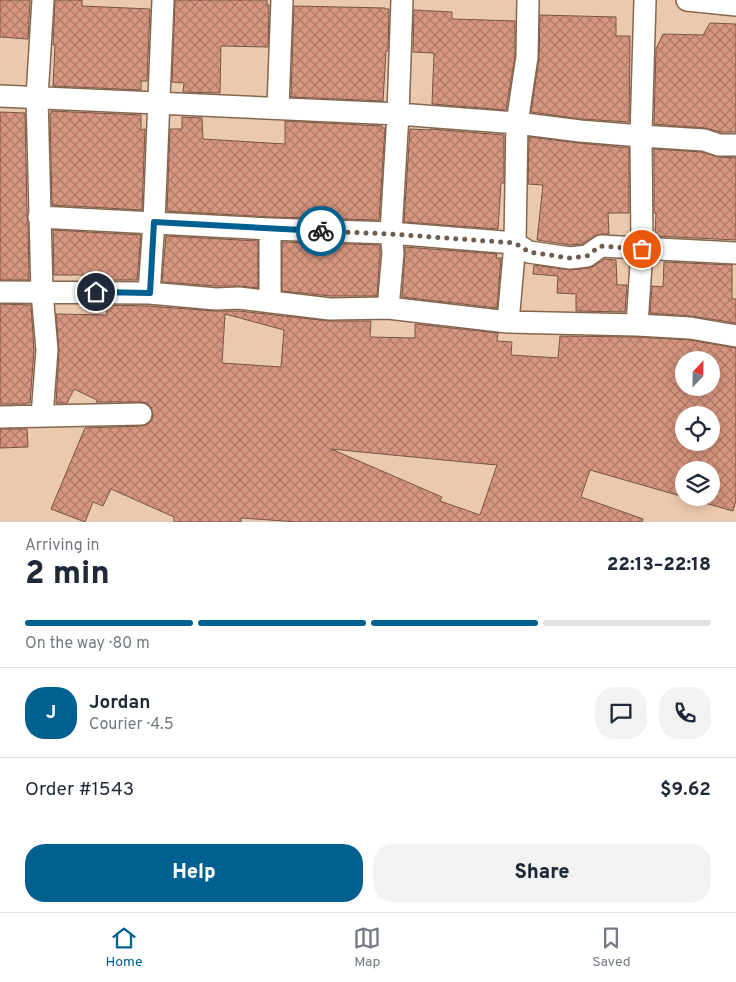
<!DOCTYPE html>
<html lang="en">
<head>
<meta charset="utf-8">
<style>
	:root { --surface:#fff; --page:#f2f2f3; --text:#1f2937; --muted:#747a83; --line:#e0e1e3; --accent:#006090 }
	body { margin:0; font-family:Overpass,sans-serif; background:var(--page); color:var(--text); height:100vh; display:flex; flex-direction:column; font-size:19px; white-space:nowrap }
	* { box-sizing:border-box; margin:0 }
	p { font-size:16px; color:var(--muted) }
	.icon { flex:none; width:28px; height:28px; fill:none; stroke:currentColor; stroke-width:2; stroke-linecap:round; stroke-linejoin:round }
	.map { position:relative; height:522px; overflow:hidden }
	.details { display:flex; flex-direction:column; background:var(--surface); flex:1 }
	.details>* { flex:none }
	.needle { width:32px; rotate:22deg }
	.buttons { position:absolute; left:675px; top:351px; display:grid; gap:10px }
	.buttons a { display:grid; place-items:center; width:45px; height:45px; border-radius:50%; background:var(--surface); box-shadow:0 2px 12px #0003; font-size:25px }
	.pin { position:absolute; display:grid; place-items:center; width:42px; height:42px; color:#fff; margin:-21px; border:2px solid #fff; border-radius:50%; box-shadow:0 1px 5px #0007 }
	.courier { position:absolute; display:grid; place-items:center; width:50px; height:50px; margin:-25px; border:4px solid #006090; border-radius:50%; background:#fff; color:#222; box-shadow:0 1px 6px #0007 }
	.headline em { font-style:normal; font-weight:800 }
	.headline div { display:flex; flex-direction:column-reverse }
	.headline { display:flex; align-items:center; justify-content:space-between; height:85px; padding:0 25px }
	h1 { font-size:32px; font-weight:800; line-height:38px }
	.bar { display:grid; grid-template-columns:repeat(4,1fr); gap:8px 5px; align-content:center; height:60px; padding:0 25px }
	.bar i { height:6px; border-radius:4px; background:var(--line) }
	.bar .current { background:var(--accent) }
	.bar p { grid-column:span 4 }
	.line { display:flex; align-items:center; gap:12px; padding:0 25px; border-top:1px solid var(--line) }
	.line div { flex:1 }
	.round { display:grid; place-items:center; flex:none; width:52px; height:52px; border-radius:20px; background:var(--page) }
	.action { display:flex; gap:10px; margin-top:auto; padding:10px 25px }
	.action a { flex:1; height:58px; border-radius:20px; background:var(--accent); color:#fff; font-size:20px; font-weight:800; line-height:58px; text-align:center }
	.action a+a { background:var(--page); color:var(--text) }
	.tab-bar { display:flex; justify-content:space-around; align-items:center; height:70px; border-top:1px solid var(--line); background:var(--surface); font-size:14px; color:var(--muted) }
	.tab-bar a { display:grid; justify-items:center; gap:2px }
	.tab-bar .current { color:var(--accent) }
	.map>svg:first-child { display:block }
	.building { fill:url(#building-cross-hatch); stroke:#785447; fill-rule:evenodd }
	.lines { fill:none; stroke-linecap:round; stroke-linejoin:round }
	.street-casing { stroke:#85674e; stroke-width:24 }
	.street { stroke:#fff; stroke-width:21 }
	.done { stroke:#705c4c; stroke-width:5; stroke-dasharray:0 9 }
	.route { stroke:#006090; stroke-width:6 }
</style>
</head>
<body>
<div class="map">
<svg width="736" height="522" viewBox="0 0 736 522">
	<defs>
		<pattern id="building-cross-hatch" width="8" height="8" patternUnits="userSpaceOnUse" patternTransform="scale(1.25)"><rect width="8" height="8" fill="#d6967f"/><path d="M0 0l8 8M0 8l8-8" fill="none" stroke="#ae7a67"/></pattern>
	</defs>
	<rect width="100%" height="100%" fill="#ebc9ae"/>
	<path class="building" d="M0,0H30L28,39L0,37Z
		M55,0H82V6L150,9L147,81H141V90L53,86L55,45H53Z
		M175,0H267V5H269L268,47L221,46L220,93L183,92L184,83L172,82Z
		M294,6L385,8V9H389L388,51H386L383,101L291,97Z
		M414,10L452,12V19L515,21V56L506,110L432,104L434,53L413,52Z
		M540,15L616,17V36H630L629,122L581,119L531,112L539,59Z
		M710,23L736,24V132H721L705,128L654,124L656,49L663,34L703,35Z
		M51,111L141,115V130L145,129L142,210L52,205L50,114H51Z
		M0,112L25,113L27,213V217L28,222L29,280H0Z
		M182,117L202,118L203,139L285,144V121L382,126V128H385L379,220L271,217L167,211L170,129H182Z
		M410,129L430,130V129L504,135V183H501L498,229L404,222Z
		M529,137L579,143L629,148V213H608L609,234H602L594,236L582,244L570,245L537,240L543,185L528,184Z
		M654,149L702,152L719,157L736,158V240L655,236L656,213H654Z
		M53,230L141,235L137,280H107V275H54Z
		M166,236L258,241V288L239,286H216L162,282Z
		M282,242L380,245V253L377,296H331L282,291Z
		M405,247L497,254L496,258H501L497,308L402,297L405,254Z
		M605,259L616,260L617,285H627L625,312L576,311V294L557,293L558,276L533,274L534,265L571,270L589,268L594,266Z
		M664,262L732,265V299H736V323L691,316L650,313L652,286L663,287Z
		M0,304L31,305L34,350L30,403H26V404H0Z
		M107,305L148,306L215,311H239L329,321H371L370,337L415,338V324L498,333L497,341L512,342L511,355L558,358L560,336L636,337L689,340L736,348V500L733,511L687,498H711V470H684V497L590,470L581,497L643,519L642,522H298L241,518V522H174V517L111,489L103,506L93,502L85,522L51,509L85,428L142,426L148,424L152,420L153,414L151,407L147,403L141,402H96L97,400L74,389L67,403H56L59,351L56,314L107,315ZM225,314L284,330L281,367L222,363ZM684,360H711V388H684ZM684,415H711V442H684ZM331,449L464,462L497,465L480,515L440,501L442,497Z
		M0,429H27L28,447L0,448Z"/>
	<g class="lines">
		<defs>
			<path id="street" d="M687,0L736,5
				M0,96L398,114L517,123L580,131L641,136L704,140L719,145H736
				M278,107L282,0
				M39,217L270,229L391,233L515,243L529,252L570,258L587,256L601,246L736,253
				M0,292L149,293L216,299L239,298L330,309L388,308L508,322L637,325L690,328L736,336
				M149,293L154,222L163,0
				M270,302V229
				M388,308L393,253L391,233L398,114L402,0
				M508,322L515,243L517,123L527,57L528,0
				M637,325L642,249L641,136L645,0
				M42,416L47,350L42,292L37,97L43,0
				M0,417L141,414"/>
		</defs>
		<use href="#street" class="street-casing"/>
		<use href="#street" class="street"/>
	</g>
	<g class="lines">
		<path class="done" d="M321,231L391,234L515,243L529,252L570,258L587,256L600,246L642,249"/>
		<path class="route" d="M96,292L150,293L154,222L321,231"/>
	</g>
</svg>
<div class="buttons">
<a><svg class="needle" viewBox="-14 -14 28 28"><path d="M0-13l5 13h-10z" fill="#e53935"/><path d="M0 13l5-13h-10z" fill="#747a83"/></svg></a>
<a><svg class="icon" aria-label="locate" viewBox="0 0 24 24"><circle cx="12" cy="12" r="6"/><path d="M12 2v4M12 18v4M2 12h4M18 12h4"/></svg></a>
<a><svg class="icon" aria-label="layers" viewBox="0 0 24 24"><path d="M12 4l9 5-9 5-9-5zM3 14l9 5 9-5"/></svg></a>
</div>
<div class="pin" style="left:642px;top:249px;background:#ea580c"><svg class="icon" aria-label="bag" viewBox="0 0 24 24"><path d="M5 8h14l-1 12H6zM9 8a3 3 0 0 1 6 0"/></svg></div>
<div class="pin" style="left:96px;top:292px;background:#1f2937"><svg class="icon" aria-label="home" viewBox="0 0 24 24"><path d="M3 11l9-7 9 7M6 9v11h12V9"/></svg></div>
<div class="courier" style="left:321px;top:231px"><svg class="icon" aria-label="bike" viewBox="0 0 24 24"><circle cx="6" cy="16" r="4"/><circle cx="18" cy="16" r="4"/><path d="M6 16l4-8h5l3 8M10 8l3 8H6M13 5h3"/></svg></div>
</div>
<section class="details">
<div class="headline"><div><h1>2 min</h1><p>Arriving in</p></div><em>22:13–22:18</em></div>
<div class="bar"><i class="current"></i><i class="current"></i><i class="current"></i><i></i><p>On the way · 80 m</p></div>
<div class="line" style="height:90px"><b class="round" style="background:var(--accent);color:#fff">J</b><div><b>Jordan</b><p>Courier · 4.5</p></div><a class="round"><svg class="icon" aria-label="chat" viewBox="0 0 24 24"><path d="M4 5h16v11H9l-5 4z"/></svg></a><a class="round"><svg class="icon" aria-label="phone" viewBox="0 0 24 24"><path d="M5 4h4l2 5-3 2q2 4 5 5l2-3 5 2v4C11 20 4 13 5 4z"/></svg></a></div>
<div class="line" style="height:65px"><div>Order #1543</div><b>$9.62</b></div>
<div class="action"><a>Help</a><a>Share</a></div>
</section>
<nav class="tab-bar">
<a class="current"><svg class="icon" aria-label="home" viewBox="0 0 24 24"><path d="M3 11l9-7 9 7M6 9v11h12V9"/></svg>Home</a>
<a><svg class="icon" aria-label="map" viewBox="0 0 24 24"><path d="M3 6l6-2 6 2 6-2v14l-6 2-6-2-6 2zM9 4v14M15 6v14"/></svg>Map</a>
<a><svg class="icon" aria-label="saved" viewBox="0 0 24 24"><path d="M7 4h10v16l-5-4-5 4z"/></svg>Saved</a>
</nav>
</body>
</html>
